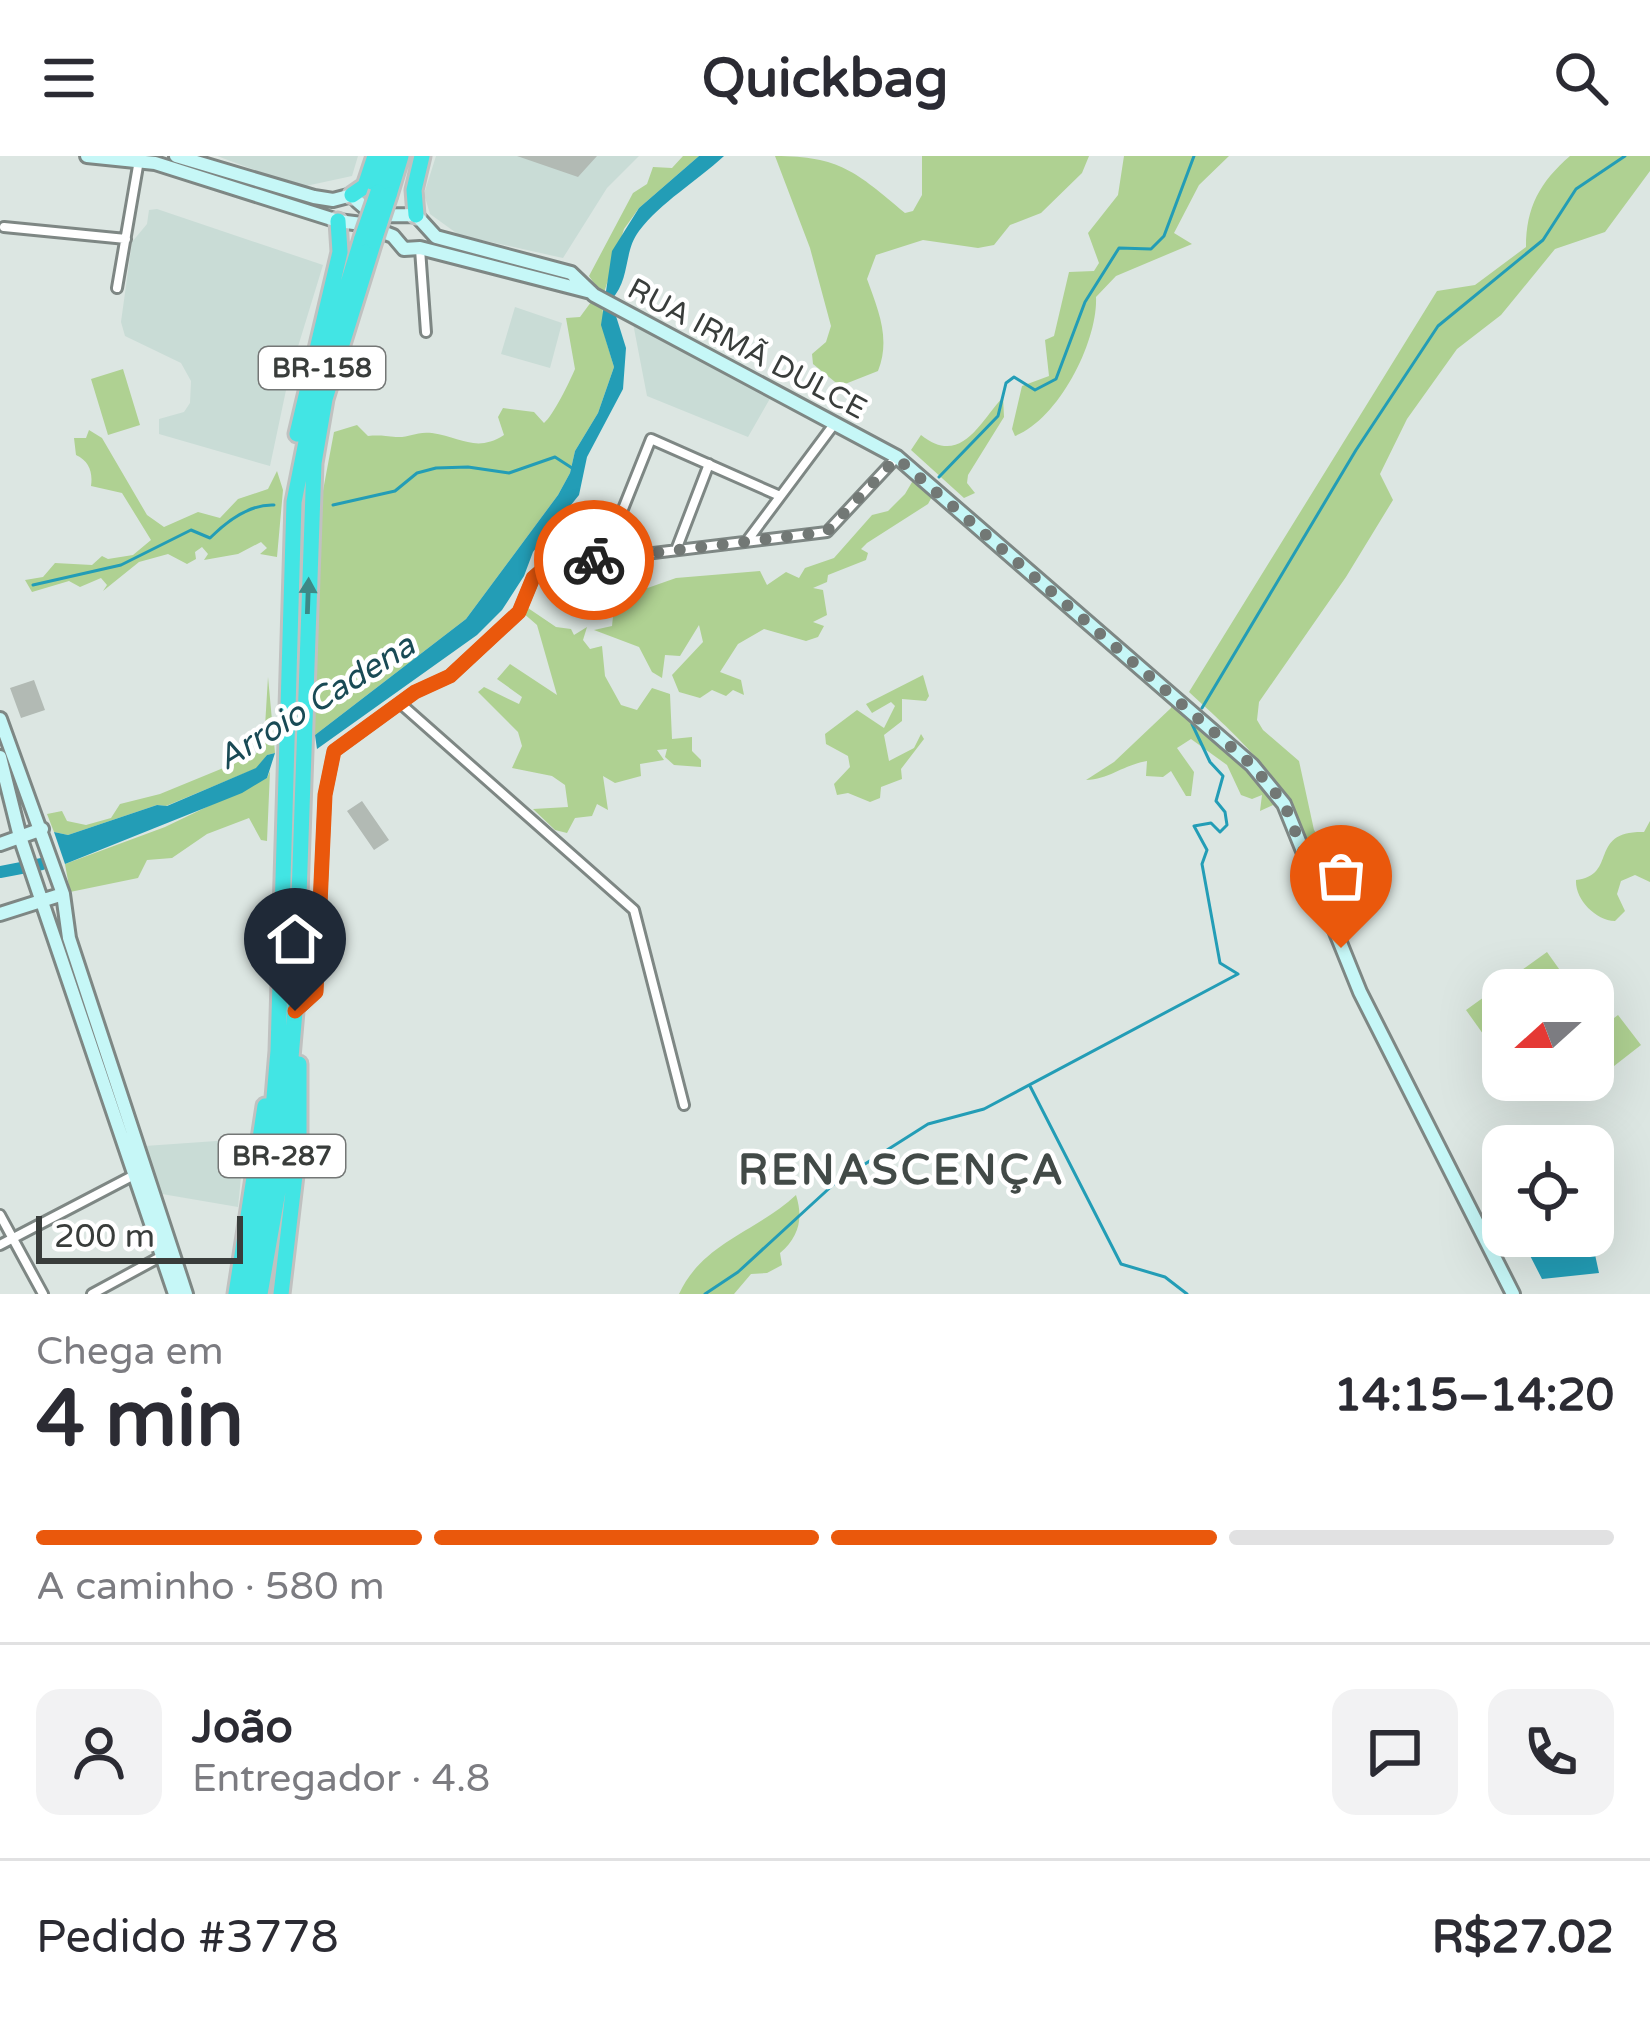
<!DOCTYPE html>
<html lang="pt">
<head>
<meta charset="utf-8">
<style>
	:root { --surface:#fff; --page:#f2f2f3; --text:#2b2b33; --muted:#7c7c81; --line:#e1e1e2; --accent:#ea580c }
	body { margin:0; font-family:"Varela Round",sans-serif; background:var(--page); color:var(--text); height:100vh; display:flex; flex-direction:column; font-size:45px; white-space:nowrap }
	* { box-sizing:border-box; margin:0 }
	p { font-size:39px; color:var(--muted) }
	.icon { flex:none; width:66px; height:66px; fill:none; stroke:currentColor; stroke-width:2; stroke-linecap:round; stroke-linejoin:round }
	.map { position:relative; height:1138px; overflow:hidden }
	.side { display:flex; flex-direction:column; background:var(--surface); flex:1 }
	.side>* { flex:none }
	.needle { width:78px; rotate:249deg }
	.controls { position:absolute; left:1482px; top:813px; display:grid; gap:24px }
	.controls a { display:grid; place-items:center; width:132px; height:132px; border-radius:24px; background:var(--surface); box-shadow:0 12px 48px #0002; font-size:60px }
	.scale { position:absolute; left:36px; bottom:30px; width:207px; box-sizing:border-box; padding-left:12px; border:6px solid #393d3b; border-top:0; font-size:33px; line-height:42px; white-space:nowrap; color:#393d3b; -webkit-text-stroke:9px #fff; paint-order:stroke }
	.pin { position:absolute; display:grid; place-items:center; width:102px; height:102px; color:#fff; margin:-123px -51px; border-radius:50% 50% 50% 0; rotate:-45deg; box-shadow:0 0 12px #0007 }
	.pin .icon { rotate:45deg }
	.courier { position:absolute; display:grid; place-items:center; width:120px; height:120px; margin:-60px; border:9px solid #ea580c; border-radius:50%; background:#fff; color:#222; box-shadow:0 3px 15px #0007 }
	.overview em { font-style:normal; font-weight:700 }
	.overview div { display:flex; flex-direction:column-reverse }
	.overview { display:flex; align-items:center; justify-content:space-between; height:204px; padding:0 36px }
	h1 { font-size:78px; font-weight:700; line-height:90px }
	.bar { display:grid; grid-template-columns:repeat(4,1fr); gap:18px 12px; align-content:center; height:144px; padding:0 36px }
	.bar i { height:15px; border-radius:9px; background:var(--line) }
	.bar .on { background:var(--accent) }
	.bar p { grid-column:span 4 }
	.line { display:flex; align-items:center; gap:30px; padding:0 36px; border-top:3px solid var(--line) }
	.line div { flex:1 }
	.round { display:grid; place-items:center; flex:none; width:126px; height:126px; border-radius:24px; background:var(--page) }
	header { display:flex; justify-content:space-between; align-items:center; height:156px; padding:0 36px; background:var(--surface); font-size:54px; font-weight:700 }
	.map>svg:first-child { display:block }
	.built { fill:#c9dcd6 }
	.green { fill:#afd192 }
	.water { fill:#239db6 }
	.lines { fill:none; stroke-linecap:round; stroke-linejoin:round }
	.stream { stroke:#239db6; stroke-width:3 }
	.river { stroke:#239db6; stroke-width:12 }
	.building { fill:#b2bab4 }
	.street-casing { stroke:#7e8784; stroke-width:14 }
	.secondary-casing { stroke:#7e8784; stroke-width:18 }
	.highway-casing { stroke:#c0c1c0; stroke-width:21 }
	.street { stroke:#fff; stroke-width:8 }
	.secondary { stroke:#c6f7f7; stroke-width:12 }
	.highway { stroke:#42e5e4; stroke-width:15 }
	.highway-bridge-casing { stroke:#c0c1c0; stroke-width:21; stroke-linecap:butt }
	.highway-bridge { stroke:#42e5e4; stroke-width:15 }
	.oneway { fill:#3d8987 }
	.done { stroke:#727875; stroke-width:12; stroke-dasharray:0 21.6 }
	.route { stroke:#ea580c; stroke-width:15 }
	.labels { text-anchor:middle; dominant-baseline:central; stroke-width:9; stroke-linejoin:round; paint-order:stroke }
	.shield { fill:#fff; stroke:#747776; stroke-width:3 }
	.shield-label { font-size:27px; font-weight:bold; fill:#393d3b }
	.street-label { font-size:30px; fill:#393d3b; stroke:#fff }
	.water-label { font-size:33px; font-style:italic; fill:#194a55; stroke:#fff }
	.district-label { font-size:42px; font-weight:bold; letter-spacing:3px; fill:#424a47; stroke:#fff }
</style>
</head>
<body>
<header><svg class="icon" aria-label="menu" viewBox="0 0 24 24"><path d="M4 6h16M4 12h16M4 18h16"/></svg>Quickbag<svg class="icon" aria-label="search" viewBox="0 0 24 24"><circle cx="10" cy="10" r="6"/><path d="M15 15l6 6"/></svg></header>
<div class="map">
<svg width="1650" height="1138" viewBox="0 0 1650 1138">
	<rect width="100%" height="100%" fill="#dce6e2"/>
	<path class="built" d="M217,0H358L352,20L301,31Z
		M436,0H639L607,32L563,102L459,79L430,58L424,38Z
		M157,53L323,109L289,220L270,310L159,278V263L184,256L190,247L191,225L181,207L125,180L121,166L132,86L147,68L149,54Z
		M515,151L562,167L550,212L501,198Z
		M632,162L772,239L748,281L647,240Z
		M245,983L238,1051L162,1038L145,990Z"/>
	<path class="green" d="M683,0H699L639,52L624,73L603,140L589,120L633,37L647,28L653,11L672,12Z
		M775,0C840,0 856,16 905,57L913,55L922,39V0H1089L1082,17L1041,57L1010,69L994,89L978,92L923,84L876,99L867,123C878,154 891,182 878,215L840,230L813,208L812,198L826,186L831,170L810,92Z
		M1124,0H1229L1199,29L1174,77L1192,88L1116,120L1096,141C1098,185 1059,263 1015,280L1012,273L1022,230L1049,220L1045,184L1054,180L1069,116L1094,115L1099,107L1088,77L1118,39Z
		M1570,0H1650V15L1605,76L1555,93L1501,159L1457,193L1407,263L1380,318L1393,344L1346,421L1259,546L1257,564L1263,574L1299,605L1314,674L1334,700L1316,711C1281,621 1259,600 1189,536L1437,135L1475,129L1526,91C1526,51 1540,26 1570,0Z
		M594,142L602,147L605,181L614,211L598,257L575,295L570,317L558,339L466,463L315,579L313,450L319,356L334,276L357,269L368,280C379,279 385,280 396,281C409,282 416,275 432,277C461,281 476,297 504,279L498,261L503,252L534,256L544,267C553,260 570,225 575,213L566,162L580,161Z
		M123,213L140,269L108,279L91,223Z
		M1003,241L1004,261L968,319L967,327L975,337L964,342L911,294L921,279C961,311 980,266 1003,241Z
		M89,274L102,282L147,359L164,371L198,356L220,362L238,343L268,333L277,315L283,334L277,401L260,398L267,392L261,386L238,398L204,404L208,398L202,391L195,396L196,403L187,408L168,398L139,406L103,435L107,429L101,422L80,431L69,425L32,436L25,424L43,421L55,407L92,409L102,400L108,403L133,399L151,384L122,337L91,330C93,316 89,305 76,299L74,282H86Z
		M915,321L934,337L928,348L867,387L861,393L868,397L866,404L828,419L827,426L813,432L823,434L827,459L813,466L824,470L818,481L806,485L764,473L738,488L720,516L741,524L744,539L733,534L726,540L712,534L700,542L679,536L672,519L703,486L699,469L680,500L665,499L662,522L652,516L639,491L594,474L612,470L614,451L605,440L610,433L639,435L676,422L760,415L767,429L786,416L799,422L805,412L834,402L872,359L888,355L905,338Z
		M525,450L556,471L571,473L574,479L587,471L583,484L590,493L602,490L605,520L621,549L637,554L652,532L670,538L672,583L692,581V595L701,604V611L674,609L665,601L667,593L657,594L664,604L640,608L641,620L615,627L603,620L608,654L597,648L592,660L575,662L567,677L555,674L533,653L568,651L565,629L552,620L512,612L522,590L518,576L478,536L484,531L519,548L522,541L497,523L510,508L557,539L537,469L522,456Z
		M923,519L929,540L926,545L902,543V565L884,579L889,605L914,592L921,578L924,583L901,613L902,623L881,631L880,642L870,646L848,637L837,639L834,628L850,611L848,600L826,588L825,578L857,554L884,572L895,550L891,546L872,557L866,548Z
		M268,521L275,597L267,599L257,612L166,650L157,649L68,679L54,676L47,658L62,655L67,665L86,669L111,662L120,648L160,638L255,599L264,587Z
		M1173,541L1243,606L1281,654L1273,649L1260,655L1262,639L1252,643L1241,639L1227,609L1191,583L1177,592L1194,616L1191,640H1186L1171,615L1163,621L1146,620L1147,605C1123,609 1110,623 1086,624L1114,606L1171,552Z
		M270,615L267,685L261,684L249,662L207,678L172,702L147,704L138,722L70,736L65,708L165,671L267,622Z
		M1650,665V726L1635,719L1621,725L1617,738L1625,755L1615,765C1595,764 1575,743 1576,724C1619,719 1587,675 1644,676Z
		M1547,796L1574,834H1503V906L1466,854Z
		M1618,859L1641,889L1591,928L1593,878Z
		M796,1039C803,1061 800,1080 780,1097L782,1109L767,1117L751,1118L734,1138H679C702,1087 758,1075 796,1039Z"/>
	<path class="water" d="M699,0H724C696,26 661,46 639,75C623,96 631,123 611,144L626,192L623,233L587,301L579,339L533,396L524,420L502,454L477,479L317,593L315,579L466,463L558,339L570,317L575,295L598,257L614,211L601,169L612,95L639,52Z
		M275,597L267,622L242,637L65,708L54,676L68,679L157,649L167,650L256,612L267,599Z
		M1520,1080H1591L1599,1117L1542,1123Z"/>
	<g class="lines">
		<path class="stream" d="M939,321L998,260L1006,227L1014,221L1035,234L1056,223L1085,146L1119,92L1151,93L1164,80L1194,0
			M333,349L395,335L417,317L436,312L468,311L509,317L555,301L572,312
			M33,429L121,409L191,374L210,382C226,366 250,348 274,349
			M1202,552L1356,294L1438,170L1543,84L1576,33L1625,0
			M1030,930L1121,1108L1165,1121L1187,1138
			M705,1138L738,1116L835,1027L928,968L984,953L1238,818L1220,807L1202,708L1207,694L1194,670L1211,667L1220,676L1227,669L1225,656L1216,645L1223,620L1210,606L1192,568"/>
		<path class="river" d="M0,716L42,708"/>
	</g>
	<path class="building" d="M517,0H597L578,21Z
		M34,524L45,554L21,562L10,532Z
		M362,645L389,684L374,694L347,655Z"/>
	<g class="lines">
		<defs>
			<path id="street" d="M4,71L126,83
				M420,93L426,176
				M117,132L139,4
				M747,385L835,267
				M676,394L709,308
				M603,403L651,283L780,340
				M401,548L634,754L684,949
				M296,855L316,836L325,639L334,595L415,536L450,520L519,456L533,422L546,410L827,376L897,301
				M0,1059L43,1138
				M0,1089L138,1017
				M92,1138L162,1100"/>
			<path id="secondary" d="M87,0L155,7L338,65L362,68L393,80L404,93L420,92L591,136
				M176,0L314,41L333,44L352,39C372,64 387,59 416,59L436,81L571,117L594,139L897,301L1252,609L1284,648L1360,836L1513,1138
				M0,563L63,738L69,782L186,1138
				M0,601L20,681L175,1138
				M0,688L42,673
				M0,758L63,738"/>
			<path id="highway" d="M378,36L389,0
				M352,39L365,30L375,0
				M389,39L401,0
				M416,59L414,34L422,0
				M297,278L340,96L338,65
				M236,1138L265,950
				M247,1138L268,1012L278,895L294,346L319,221L362,82
				M260,1138L281,1018L295,855L314,307L325,243L374,85
				M281,1138L299,985V908"/>
		</defs>
		<use href="#street" class="street-casing"/>
		<use href="#secondary" class="secondary-casing"/>
		<use href="#highway" class="highway-casing"/>
		<use href="#street" class="street"/>
		<use href="#secondary" class="secondary"/>
		<use href="#highway" class="highway"/>
		<defs>
			<path id="highway-bridge" d="M362,82L378,36
				M374,85L389,39"/>
		</defs>
		<use href="#highway-bridge" class="highway-bridge-casing"/>
		<use href="#highway-bridge" class="highway-bridge"/>
	</g>
	<defs><path id="oneway-solid" d="M-6-.8H1V-3.2L6.5 0L1 3.2V.8H-6Z" transform="scale(3)"/></defs>
	<use class="oneway" href="#oneway-solid" transform="translate(308 440) rotate(-88)"/>
	<g class="lines">
		<path class="done" d="M594,404L826,376L897,302L1252,609L1284,647L1341,792"/>
		<path class="route" d="M295,855L316,836L325,639L334,595L415,536L450,520L519,456L533,422L547,410L594,404"/>
	</g>
	<g class="labels">
		<g class="shield">
			<rect x="259" y="191" width="126" height="42" rx="9"/>
			<rect x="219" y="979" width="126" height="42" rx="9"/>
		</g>
		<g class="shield-label">
			<text x="322" y="212">BR-158</text>
			<text x="282" y="1000">BR-287</text>
		</g>
		<g class="street-label">
			<text transform="translate(747 193) rotate(28)">RUA IRMÃ DULCE</text>
		</g>
		<g class="water-label">
			<text transform="translate(316 546) rotate(-32)">Arroio Cadena</text>
		</g>
		<g class="district-label">
			<text x="902" y="1014">RENASCENÇA</text>
		</g>
	</g>
</svg>
<div class="controls">
<a><svg class="needle" viewBox="-14 -14 28 28"><path d="M0-13l5 13h-10z" fill="#e53935"/><path d="M0 13l5-13h-10z" fill="#7c7c81"/></svg></a>
<a><svg class="icon" aria-label="locate" viewBox="0 0 24 24"><circle cx="12" cy="12" r="6"/><path d="M12 2v4M12 18v4M2 12h4M18 12h4"/></svg></a>
</div>
<div class="scale">200 m</div>
<div class="pin" style="left:1341px;top:792px;background:#ea580c"><svg class="icon" aria-label="bag" viewBox="0 0 24 24"><path d="M5 8h14l-1 12H6zM9 8a3 3 0 0 1 6 0"/></svg></div>
<div class="pin" style="left:295px;top:855px;background:#1f2937"><svg class="icon" aria-label="home" viewBox="0 0 24 24"><path d="M3 11l9-7 9 7M6 9v11h12V9"/></svg></div>
<div class="courier" style="left:594px;top:404px"><svg class="icon" aria-label="bike" viewBox="0 0 24 24"><circle cx="6" cy="16" r="4"/><circle cx="18" cy="16" r="4"/><path d="M6 16l4-8h5l3 8M10 8l3 8H6M13 5h3"/></svg></div>
</div>
<section class="side">
<div class="overview"><div><h1>4 min</h1><p>Chega em</p></div><em>14:15–14:20</em></div>
<div class="bar"><i class="on"></i><i class="on"></i><i class="on"></i><i></i><p>A caminho · 580 m</p></div>
<div class="line" style="height:216px"><a class="round"><svg class="icon" aria-label="person" viewBox="0 0 24 24"><circle cx="12" cy="8" r="4"/><path d="M4 21q1-7 8-7t8 7"/></svg></a><div><b>João</b><p>Entregador · 4.8</p></div><a class="round"><svg class="icon" aria-label="chat" viewBox="0 0 24 24"><path d="M4 5h16v11H9l-5 4z"/></svg></a><a class="round"><svg class="icon" aria-label="phone" viewBox="0 0 24 24"><path d="M5 4h4l2 5-3 2q2 4 5 5l2-3 5 2v4C11 20 4 13 5 4z"/></svg></a></div>
<div class="line" style="height:156px"><div>Pedido #3778</div><b>R$27.02</b></div>
</section>
</body>
</html>
